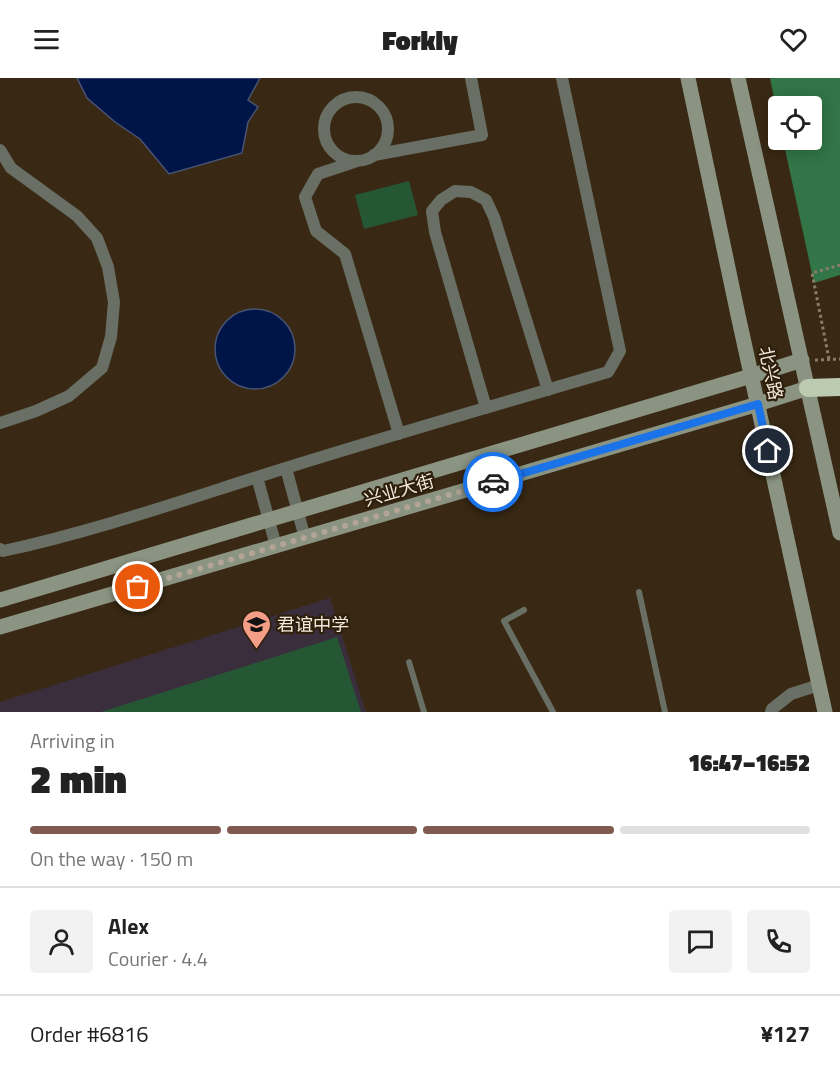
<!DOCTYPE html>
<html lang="en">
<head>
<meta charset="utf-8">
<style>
	:root { --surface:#fff; --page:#f2f2f2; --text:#222; --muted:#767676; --line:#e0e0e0; --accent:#805a50 }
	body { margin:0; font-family:"Titillium Web","Noto Sans SC",sans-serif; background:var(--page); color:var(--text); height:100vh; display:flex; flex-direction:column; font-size:22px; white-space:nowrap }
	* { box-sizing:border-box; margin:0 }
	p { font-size:20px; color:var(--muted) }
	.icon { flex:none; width:33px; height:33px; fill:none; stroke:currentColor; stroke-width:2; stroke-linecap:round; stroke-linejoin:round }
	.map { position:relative; height:634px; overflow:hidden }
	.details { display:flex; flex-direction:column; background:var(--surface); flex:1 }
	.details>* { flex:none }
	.buttons { position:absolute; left:768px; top:18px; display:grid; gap:12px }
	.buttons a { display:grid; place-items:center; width:54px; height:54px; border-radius:6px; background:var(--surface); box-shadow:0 3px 15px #0003; font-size:30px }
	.pin { position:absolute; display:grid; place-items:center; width:51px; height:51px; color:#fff; margin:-26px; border:3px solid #fff; border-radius:50%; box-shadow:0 2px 6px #0007 }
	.courier { position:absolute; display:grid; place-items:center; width:60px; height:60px; margin:-30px; border:4px solid #1a73e8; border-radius:50%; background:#fff; color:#222; box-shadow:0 2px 8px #0007 }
	.head em { font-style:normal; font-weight:800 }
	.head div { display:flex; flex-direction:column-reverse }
	.head { display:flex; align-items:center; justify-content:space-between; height:102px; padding:0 30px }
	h1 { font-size:39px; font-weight:800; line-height:45px }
	.bar { display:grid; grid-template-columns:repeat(4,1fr); gap:9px 6px; align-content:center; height:72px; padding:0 30px }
	.bar i { height:8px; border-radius:4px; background:var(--line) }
	.bar .on { background:var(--accent) }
	.bar p { grid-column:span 4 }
	.line { display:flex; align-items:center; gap:15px; padding:0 30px; border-top:2px solid var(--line) }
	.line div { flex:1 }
	.round { display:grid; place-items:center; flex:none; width:63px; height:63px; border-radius:6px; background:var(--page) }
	header { display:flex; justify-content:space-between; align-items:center; height:78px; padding:0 30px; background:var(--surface); font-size:27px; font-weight:800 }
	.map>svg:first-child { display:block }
	.education { fill:#3b2e3c }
	.green { fill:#265735 }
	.forest { fill:#327547 }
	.water { fill:#001547; stroke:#495474; stroke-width:1.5 }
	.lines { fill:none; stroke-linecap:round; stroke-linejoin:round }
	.path { stroke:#8a7c6b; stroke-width:3; stroke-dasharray:3 3; stroke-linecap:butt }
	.service { stroke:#696f64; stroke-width:6 }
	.minor { stroke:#696f64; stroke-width:12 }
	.secondary { stroke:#8b9483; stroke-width:15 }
	.motorway { stroke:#bccbb0; stroke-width:18 }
	.done { stroke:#b2a596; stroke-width:6; stroke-dasharray:0 10.8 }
	.route { stroke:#1a73e8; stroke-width:8 }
	.labels { text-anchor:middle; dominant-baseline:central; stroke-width:4.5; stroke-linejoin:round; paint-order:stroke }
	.street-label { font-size:18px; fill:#f3e8dc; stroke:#2e1f0a }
	.poi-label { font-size:18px; fill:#f3e8dc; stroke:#2e1f0a; text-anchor:start }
</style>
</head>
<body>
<header><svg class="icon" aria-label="menu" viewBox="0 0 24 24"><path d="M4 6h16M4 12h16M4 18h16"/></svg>Forkly<svg class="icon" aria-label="heart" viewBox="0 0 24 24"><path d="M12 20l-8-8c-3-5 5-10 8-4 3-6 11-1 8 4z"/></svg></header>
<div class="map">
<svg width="840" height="634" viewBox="0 0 840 634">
	<rect width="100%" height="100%" fill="#392914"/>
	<path class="education" d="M330,520L366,634H0V624Z"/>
	<path class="green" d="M409,103L418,137L364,151L355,117Z
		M337,559L361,634H101Z"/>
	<path class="forest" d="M770,0H840V197L814,205L783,62H812V28H778V40Z"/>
	<path class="water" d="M77,0H260L248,22L258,29L248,44L242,75L169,96L140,61L115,44L87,20Z
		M215 271a40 40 0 1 1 80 0a40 40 0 1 1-80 0Z"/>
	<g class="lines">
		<path class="path" d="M829,281L812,195L840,187
			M815,282L840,281"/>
		<path class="service" d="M639,514L665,634
			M524,532L504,543L553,634
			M409,584L424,634"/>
		<path class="minor" d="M324 51a32 32 0 1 1 64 0a32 32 0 1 1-64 0Z
			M0,72L11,90L77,138L97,160L108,189L114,224L111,259L102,290L69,318L36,333L0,345
			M374,77L482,57L471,0
			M357,83L318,96L305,119L316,153L345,176L399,356
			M486,330L435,154L432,133L441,122L455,113L471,114L486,122L494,139L548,312
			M286,390L305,460
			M257,399L276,468
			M0,471L3,473C95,453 184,422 273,394C384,359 496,327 608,294L620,273L562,0
			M771,634L772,631L791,616L819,607"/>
		<path class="secondary" d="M688,0L738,237L825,634
			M738,0L840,455
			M0,522L751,298L802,282
			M0,549L758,326L808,310"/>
		<path class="motorway" d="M808,310L840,309"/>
	</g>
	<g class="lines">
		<path class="done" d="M138,509L493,404"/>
		<path class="route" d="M493,404L758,326L768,373"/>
	</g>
	<defs>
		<symbol id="school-pin" viewBox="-11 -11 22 30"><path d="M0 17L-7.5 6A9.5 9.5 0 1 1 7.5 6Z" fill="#f49e88" stroke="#2e1f0a"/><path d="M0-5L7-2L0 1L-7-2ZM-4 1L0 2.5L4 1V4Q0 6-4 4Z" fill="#111"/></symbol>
	</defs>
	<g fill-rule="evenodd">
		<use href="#school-pin" x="240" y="530" width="33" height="45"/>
	</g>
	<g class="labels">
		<g class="street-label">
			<text transform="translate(771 295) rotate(78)">北兴路</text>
			<text transform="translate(399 412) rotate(-16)">兴业大街</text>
		</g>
		<g class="poi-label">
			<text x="277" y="546">君谊中学</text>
		</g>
	</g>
</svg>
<div class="buttons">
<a><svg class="icon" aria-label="locate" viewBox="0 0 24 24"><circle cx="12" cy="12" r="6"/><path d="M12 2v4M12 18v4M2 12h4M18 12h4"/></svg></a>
</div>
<div class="pin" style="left:138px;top:509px;background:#ea580c"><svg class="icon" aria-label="bag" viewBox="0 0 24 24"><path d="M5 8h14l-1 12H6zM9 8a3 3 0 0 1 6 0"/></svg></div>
<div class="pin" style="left:768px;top:373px;background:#1f2937"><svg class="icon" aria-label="home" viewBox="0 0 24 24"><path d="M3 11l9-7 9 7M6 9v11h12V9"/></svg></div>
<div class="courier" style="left:493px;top:404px"><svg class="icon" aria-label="car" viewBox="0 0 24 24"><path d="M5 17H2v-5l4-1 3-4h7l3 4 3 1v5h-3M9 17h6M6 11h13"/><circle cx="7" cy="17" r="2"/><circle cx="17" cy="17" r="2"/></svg></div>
</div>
<section class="details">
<div class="head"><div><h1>2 min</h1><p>Arriving in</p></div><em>16:47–16:52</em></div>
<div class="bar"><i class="on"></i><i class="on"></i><i class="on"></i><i></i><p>On the way · 150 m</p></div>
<div class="line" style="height:108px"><a class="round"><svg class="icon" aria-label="person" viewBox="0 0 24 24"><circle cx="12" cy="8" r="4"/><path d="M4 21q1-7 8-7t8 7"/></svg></a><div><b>Alex</b><p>Courier · 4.4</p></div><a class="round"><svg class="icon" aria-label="chat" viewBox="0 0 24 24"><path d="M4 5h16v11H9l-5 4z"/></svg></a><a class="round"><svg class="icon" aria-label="phone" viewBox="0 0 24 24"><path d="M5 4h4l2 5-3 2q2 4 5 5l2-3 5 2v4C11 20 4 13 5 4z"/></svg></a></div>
<div class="line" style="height:78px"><div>Order #6816</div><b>¥127</b></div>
</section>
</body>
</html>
